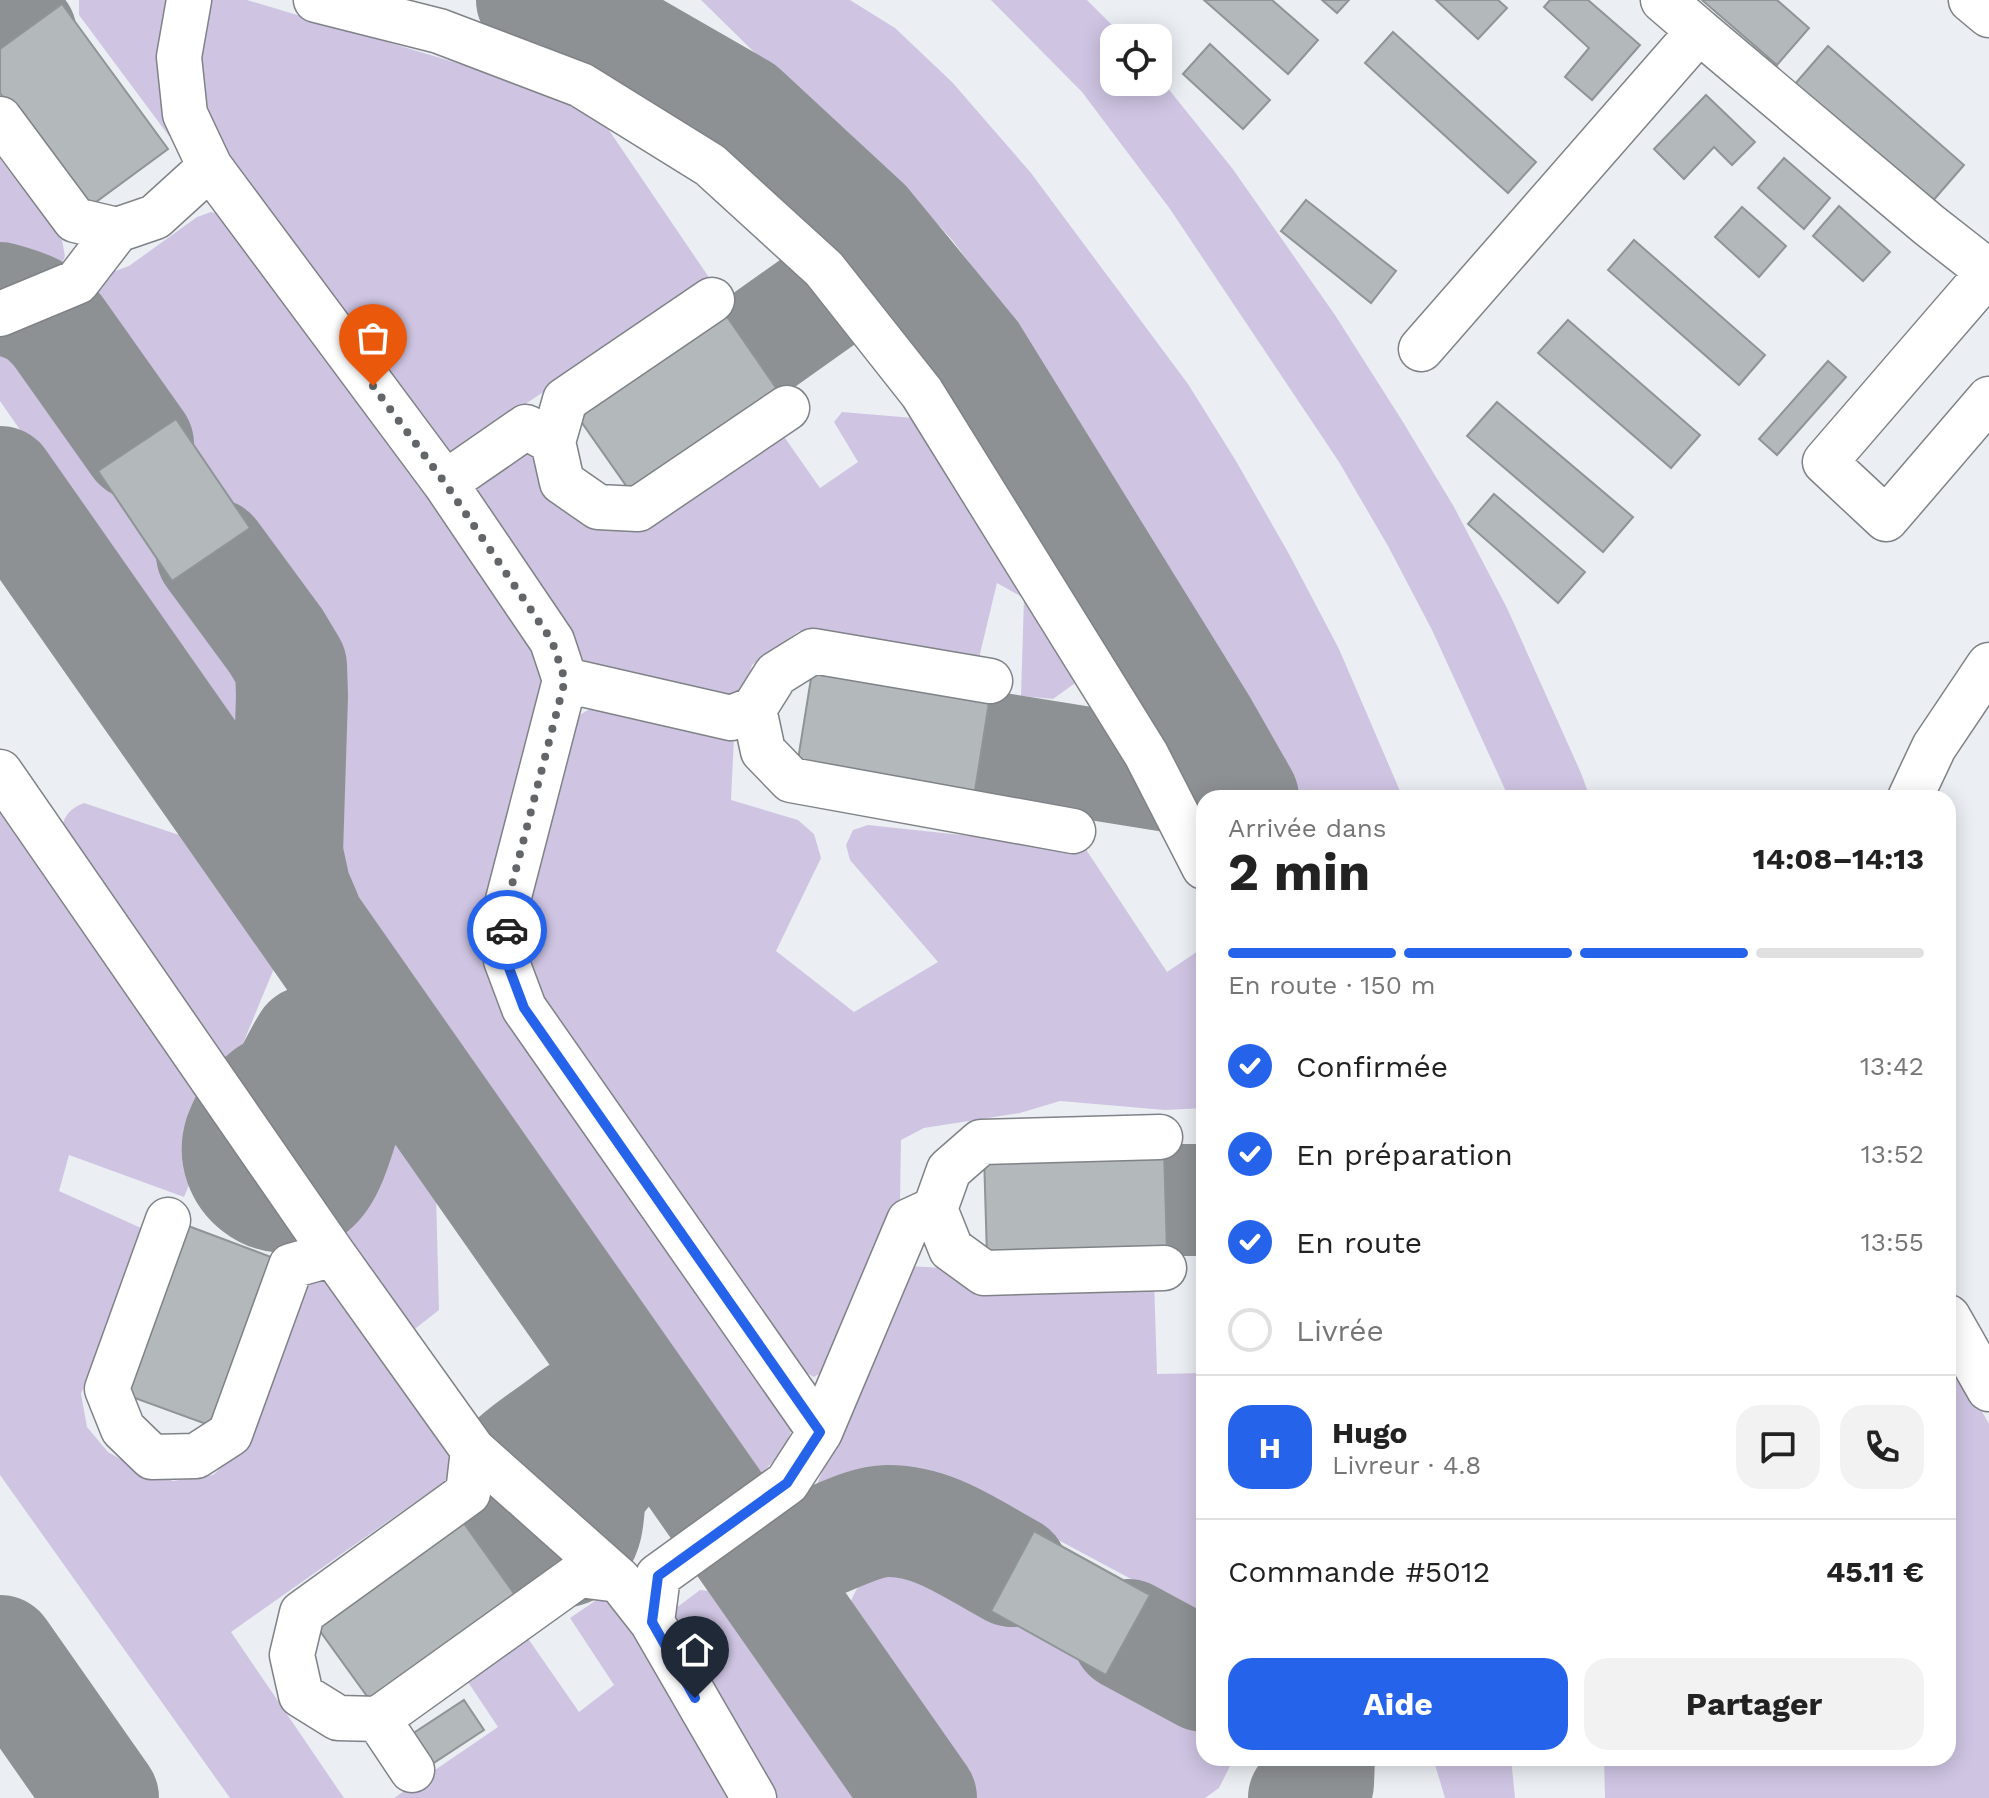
<!DOCTYPE html>
<html lang="fr">
<head>
<meta charset="utf-8">
<style>
	:root { --surface:#fff; --page:#f2f2f2; --text:#222; --muted:#767676; --line:#e0e0e0; --accent:#2563eb }
	body { margin:0; font-family:"Work Sans",sans-serif; background:var(--page); color:var(--text); height:100vh; display:flex; flex-direction:column; font-size:30px; white-space:nowrap }
	* { box-sizing:border-box; margin:0 }
	p { font-size:26px; color:var(--muted) }
	.icon { flex:none; width:44px; height:44px; fill:none; stroke:currentColor; stroke-width:2; stroke-linecap:round; stroke-linejoin:round }
	.map { position:relative; flex:1; overflow:hidden }
	.side { position:absolute; left:1196px; top:790px; width:760px; height:976px; display:flex; flex-direction:column; background:var(--surface); border-radius:24px; box-shadow:0 4px 20px #0003 }
	.side>* { flex:none }
	.fabs { position:absolute; left:1100px; top:24px; display:grid; gap:16px }
	.fabs a { display:grid; place-items:center; width:72px; height:72px; border-radius:16px; background:var(--surface); box-shadow:0 4px 20px #0003; font-size:40px }
	.pin { position:absolute; display:grid; place-items:center; width:68px; height:68px; color:#fff; margin:-82px -34px; border-radius:50% 50% 50% 0; rotate:-45deg; box-shadow:0 0 8px #0007 }
	.pin .icon { rotate:45deg }
	.courier { position:absolute; display:grid; place-items:center; width:80px; height:80px; margin:-40px; border:6px solid #2563eb; border-radius:50%; background:#fff; color:#222; box-shadow:0 2px 10px #0007 }
	.overview em { font-style:normal; font-weight:700 }
	.overview div { display:flex; flex-direction:column-reverse }
	.overview { display:flex; align-items:center; justify-content:space-between; height:136px; padding:0 32px }
	h1 { font-size:52px; font-weight:700; line-height:60px }
	.bar { display:grid; grid-template-columns:repeat(4,1fr); gap:12px 8px; align-content:center; height:96px; padding:0 32px }
	.bar i { height:10px; border-radius:6px; background:var(--line) }
	.bar .current { background:var(--accent) }
	.bar p { grid-column:span 4 }
	.line { display:flex; align-items:center; gap:20px; padding:0 32px; border-top:2px solid var(--line) }
	.line div { flex:1 }
	.round { display:grid; place-items:center; flex:none; width:84px; height:84px; border-radius:24px; background:var(--page) }
	ol { padding:0 32px; list-style:none }
	li { display:flex; align-items:center; gap:24px; height:88px }
	li p { margin-inline-start:auto }
	li .icon { padding:8px; border-radius:50%; background:var(--accent); color:#fff; stroke-width:4 }
	li:last-child { color:var(--muted) }
	li i { width:44px; height:44px; border:4px solid var(--line); border-radius:50% }
	.button { display:flex; gap:16px; margin-top:auto; padding:16px 32px }
	.button a { flex:1; height:92px; border-radius:24px; background:var(--accent); color:#fff; font-size:32px; font-weight:700; line-height:92px; text-align:center }
	.button a+a { background:var(--page); color:var(--text) }
	.map>svg:first-child { display:block }
	.green { fill:#cfc5e3 }
	.lines { fill:none; stroke-linecap:round; stroke-linejoin:round }
	.taxiway { stroke:#8e9194; stroke-width:112 }
	.building { fill:#b3b8bb; stroke:#8f9497; stroke-width:2 }
	.minor-casing { stroke:#7f8286; stroke-width:47 }
	.minor { stroke:#fff; stroke-width:44 }
	.done { stroke:#636668; stroke-width:8; stroke-dasharray:0 14.4 }
	.route { stroke:#2563eb; stroke-width:10 }
</style>
</head>
<body>
<div class="map">
<svg width="1989" height="1798" viewBox="0 0 1989 1798">
	<rect width="100%" height="100%" fill="#ebeff3"/>
	<path class="green" d="M79,0H171L174,123L169,136L79,15Z
		M205,0H247L487,72L598,114L710,279L524,405L458,456L439,453L233,174L201,106L197,52Z
		M701,0H850L895,28L952,82L1031,173L1188,384L1236,461L1289,554L1339,649L1403,798H1301L1266,730L984,282L953,241L915,199L847,131L795,92Z
		M991,0H1087L1125,38H1114V82H1158V76L1232,168L1335,315L1403,422L1454,507L1507,608L1581,773L1590,798H1509L1432,630L1388,546L1339,462L1170,209L1082,92Z
		M0,159L62,240L65,256L59,271L0,252Z
		M211,212L226,216L239,229L535,648L545,690L488,914L792,1429L784,1449L757,1479L339,890L336,657L88,290L104,275L129,266L197,217Z
		M0,353L19,358L98,471L241,686V748L0,401Z
		M842,412L914,418L1078,681L1053,699L1021,696L1024,598L997,583L978,662L799,631L752,665L746,690L734,700L602,672L571,651L476,491L483,477L527,447L571,508L590,529L778,428L820,488L858,462L834,422Z
		M593,707L734,737L731,800L798,820L814,834L821,858L776,951L854,1012L938,962L850,860L846,845L853,830L868,825L1085,848L1167,972L1204,947V1108L1165,1110L1060,1101L1020,1113L924,1128L901,1140L900,1201L829,1368L814,1377L799,1369L531,983L522,910L578,716Z
		M0,800L221,1108L184,1197L69,1155L59,1191L141,1228L81,1394L87,1427L108,1452L140,1470L173,1481L213,1475L244,1446L312,1273L334,1279L459,1462L445,1481L231,1632L344,1798H230L0,1475Z
		M84,803L182,836L275,966L230,1075L61,830C65,815 69,809 84,803Z
		M386,1136L398,1139L436,1193L439,1310L411,1332L338,1233L366,1153L375,1141Z
		M907,1266L1154,1279L1157,1374L1204,1373V1618L948,1481C890,1463 870,1473 815,1489Z
		M1948,1351L1989,1424V1798H1605L1604,1758H1948Z
		M883,1568L913,1570L1204,1728V1758H1234L1219,1788L1205,1798H975L847,1614C853,1591 861,1578 883,1568Z
		M614,1588L737,1798H394L498,1727L466,1679L527,1637L579,1712L614,1685L570,1618Z
		M700,1590L710,1591L856,1798H768L668,1614Z
		M1433,1758H1511L1515,1798H1445Z"/>
	<g class="lines">
		<path class="taxiway" d="M532,0L603,30L742,110L865,224L972,354L1202,726L1243,798
			M0,7L21,34
			M0,298C28,306 38,308 58,331L138,444
			M750,350L888,252
			M0,482L921,1798
			M212,554L276,641L291,666L292,696L287,853L295,890L305,913
			M982,746L1237,787
			M308,1042C300,1054 292,1074 283,1084C279,1089 272,1091 267,1095C254,1105 246,1119 240,1135C227,1176 274,1214 311,1189C334,1173 341,1120 354,1095C357,1088 363,1081 368,1075L385,1071L405,1079L433,1101
			M1165,1200H1204
			M608,1468C602,1476 594,1484 591,1494C587,1509 590,1527 580,1541C574,1550 563,1553 553,1553C512,1556 489,1489 515,1460C527,1448 550,1434 564,1423C603,1393 618,1394 657,1422
			M736,1535C743,1540 749,1546 757,1550C795,1568 846,1522 887,1521C933,1520 973,1550 1012,1571
			M1128,1635L1204,1676
			M0,1651L103,1798
			M1304,1798L1318,1783L1319,1758"/>
	</g>
	<path class="building" d="M1204,0H1272L1318,40L1288,74Z
		M1322,0H1349L1337,13Z
		M1436,0H1498L1507,8L1478,39Z
		M1550,0H1588L1640,45L1592,100L1565,77L1589,48L1544,7Z
		M1702,0H1777L1809,28L1777,65Z
		M62,4L168,149L85,210L0,93V49Z
		M1393,32L1536,162L1508,193L1365,63Z
		M1210,44L1270,100L1243,129L1183,74Z
		M1828,46L1964,165L1931,203L1795,84Z
		M1706,95L1755,142L1732,165L1714,147L1684,179L1654,149Z
		M1784,158L1830,198L1804,229L1758,188Z
		M1306,200L1396,271L1371,303L1281,231Z
		M1839,206L1890,252L1863,281L1813,236Z
		M1742,207L1786,246L1759,277L1715,237Z
		M1634,240L1765,355L1739,385L1608,270Z
		M721,308L779,392L632,494L573,410Z
		M1568,320L1700,435L1671,468L1538,353Z
		M1828,361L1846,377L1777,455L1759,439Z
		M1497,402L1633,517L1603,552L1467,436Z
		M176,419L250,528L172,581L98,471Z
		M1494,494L1585,572L1558,603L1468,524Z
		M813,666L990,696L974,797L797,766Z
		M1164,1150L1167,1252L987,1257L984,1154Z
		M183,1224L279,1260L217,1428L121,1393Z
		M458,1515L518,1599L372,1703L312,1620Z
		M1034,1531L1150,1595L1106,1675L991,1611Z
		M464,1700L484,1730L429,1766L409,1736Z"/>
	<g class="lines">
		<defs>
			<path id="minor" d="M189,0L179,57L185,114L210,167L445,483
				M316,0L439,31L581,85L710,165L824,269L922,393L1146,754L1204,867
				M1663,0L1699,31
				M1971,0L1989,15
				M0,119L75,220L117,230L155,217L210,167
				M712,300L565,400L553,442L562,482L598,507L638,509L787,408
				M0,314L77,282L117,230
				M1421,349L1699,31L1929,225L1989,272L1825,462L1886,519L1989,399
				M553,442L526,427L445,483L552,641L565,680
				M990,681L813,651L776,674L754,709L763,751L791,780L1073,831
				M754,709L731,718L565,680L507,904L506,960L524,1008L820,1432
				M0,772L333,1254L473,1450L468,1493L302,1613L292,1655L301,1695L338,1718L378,1719L579,1575L619,1580L652,1622L754,1798
				M1910,798L1934,747L1989,665
				M1160,1137L981,1142L949,1170L935,1209L951,1249L984,1273L1164,1268
				M168,1220L107,1389L123,1429L152,1457L196,1456L230,1434L291,1266L333,1254
				M1948,1317L1989,1389
				M473,1450L619,1580
				M652,1622L658,1576L787,1483L820,1432L909,1221L935,1209
				M378,1719L412,1770"/>
		</defs>
		<use href="#minor" class="minor-casing"/>
		<use href="#minor" class="minor"/>
	</g>
	<g class="lines">
		<path class="done" d="M373,386L445,483L552,641L565,680L507,904V930"/>
		<path class="route" d="M507,930L506,960L524,1008L820,1432L787,1483L658,1576L652,1622L695,1698"/>
	</g>
</svg>
<div class="fabs">
<a><svg class="icon" aria-label="locate" viewBox="0 0 24 24"><circle cx="12" cy="12" r="6"/><path d="M12 2v4M12 18v4M2 12h4M18 12h4"/></svg></a>
</div>
<div class="pin" style="left:373px;top:386px;background:#ea580c"><svg class="icon" aria-label="bag" viewBox="0 0 24 24"><path d="M5 8h14l-1 12H6zM9 8a3 3 0 0 1 6 0"/></svg></div>
<div class="pin" style="left:695px;top:1698px;background:#1f2937"><svg class="icon" aria-label="home" viewBox="0 0 24 24"><path d="M3 11l9-7 9 7M6 9v11h12V9"/></svg></div>
<div class="courier" style="left:507px;top:930px"><svg class="icon" aria-label="car" viewBox="0 0 24 24"><path d="M5 17H2v-5l4-1 3-4h7l3 4 3 1v5h-3M9 17h6M6 11h13"/><circle cx="7" cy="17" r="2"/><circle cx="17" cy="17" r="2"/></svg></div>
<section class="side">
<div class="overview"><div><h1>2 min</h1><p>Arrivée dans</p></div><em>14:08–14:13</em></div>
<div class="bar"><i class="current"></i><i class="current"></i><i class="current"></i><i></i><p>En route · 150 m</p></div>
<ol>
<li><svg class="icon" aria-label="check" viewBox="0 0 24 24"><path d="M5 12l5 5 9-10"/></svg>Confirmée<p>13:42</p></li>
<li><svg class="icon" aria-label="check" viewBox="0 0 24 24"><path d="M5 12l5 5 9-10"/></svg>En préparation<p>13:52</p></li>
<li><svg class="icon" aria-label="check" viewBox="0 0 24 24"><path d="M5 12l5 5 9-10"/></svg>En route<p>13:55</p></li>
<li><i></i>Livrée</li>
</ol>
<div class="line" style="height:144px"><b class="round" style="background:var(--accent);color:#fff">H</b><div><b>Hugo</b><p>Livreur · 4.8</p></div><a class="round"><svg class="icon" aria-label="chat" viewBox="0 0 24 24"><path d="M4 5h16v11H9l-5 4z"/></svg></a><a class="round"><svg class="icon" aria-label="phone" viewBox="0 0 24 24"><path d="M5 4h4l2 5-3 2q2 4 5 5l2-3 5 2v4C11 20 4 13 5 4z"/></svg></a></div>
<div class="line" style="height:104px"><div>Commande #5012</div><b>45.11 €</b></div>
<div class="button"><a>Aide</a><a>Partager</a></div>
</section>
</div>
</body>
</html>
